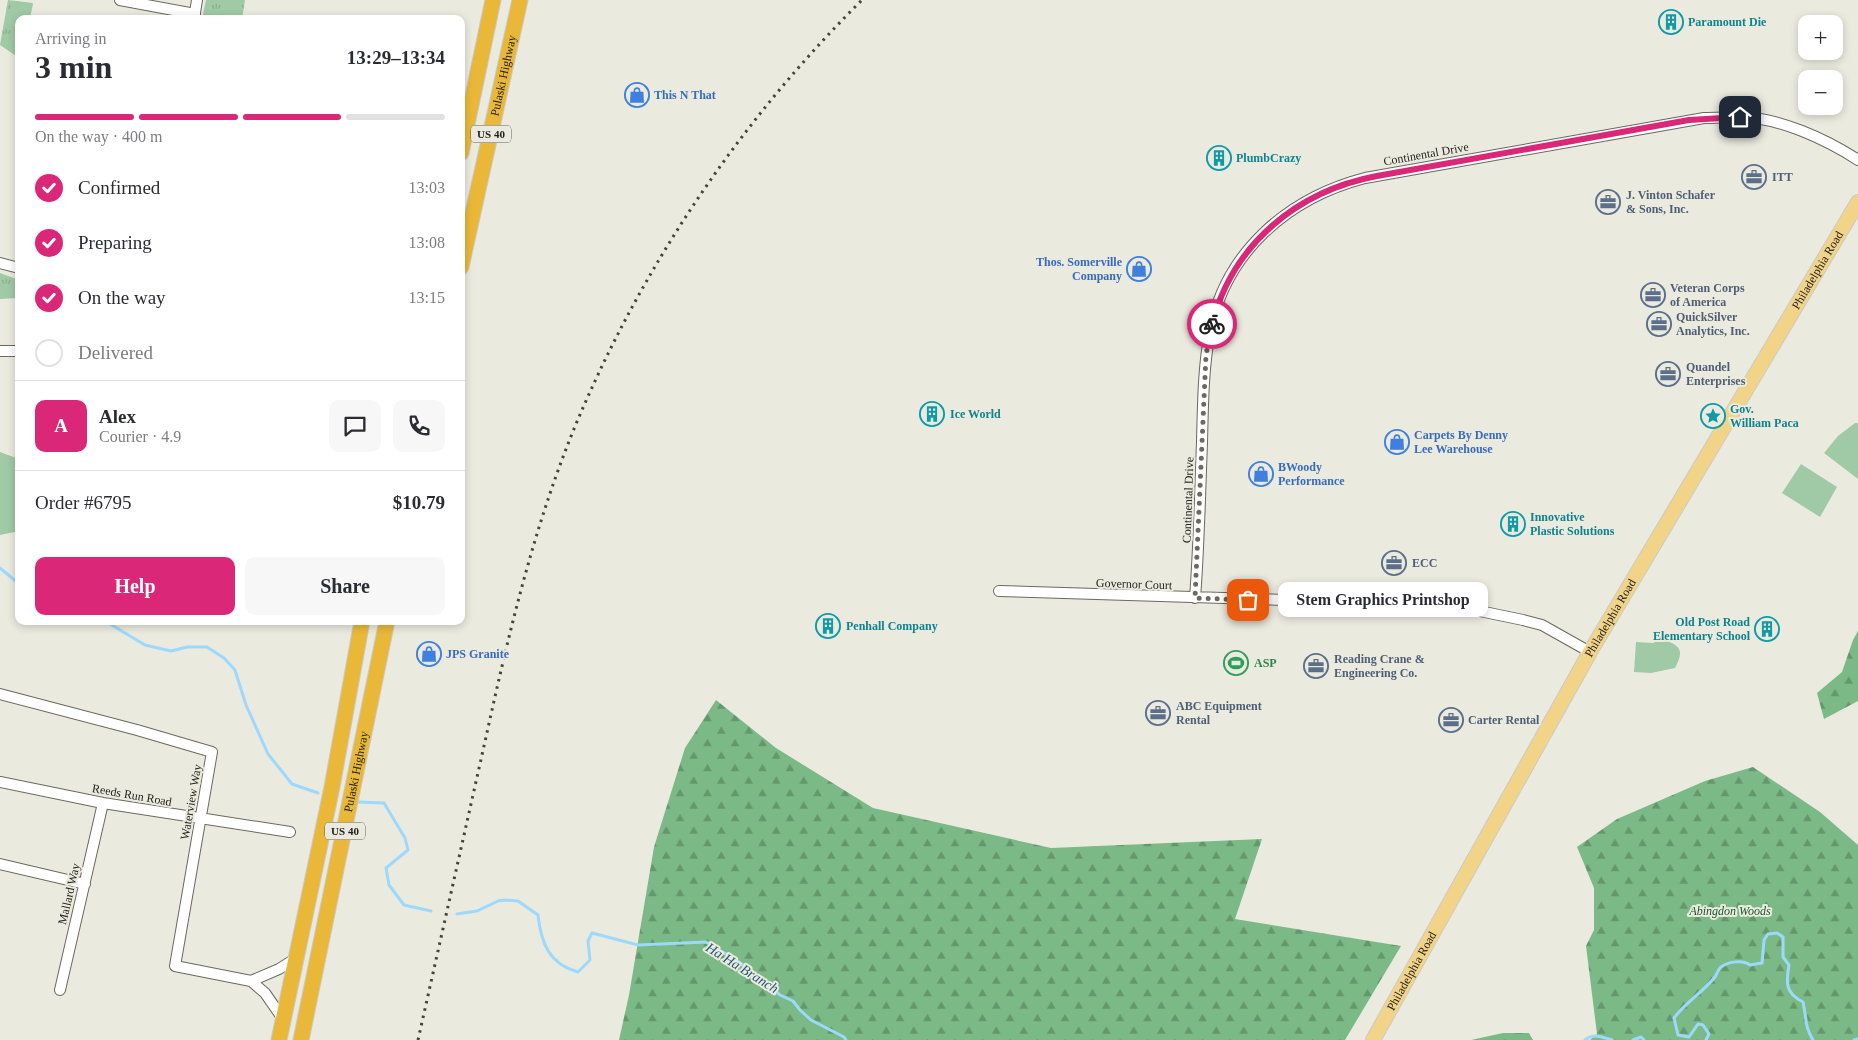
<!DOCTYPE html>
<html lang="en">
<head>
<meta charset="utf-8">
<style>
	:root { --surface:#fff; --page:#f7f7f7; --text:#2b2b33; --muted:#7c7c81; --line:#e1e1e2; --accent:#db2777 }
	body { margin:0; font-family:"Times New Roman",serif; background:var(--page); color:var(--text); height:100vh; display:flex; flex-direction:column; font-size:19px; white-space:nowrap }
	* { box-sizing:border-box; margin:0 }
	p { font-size:16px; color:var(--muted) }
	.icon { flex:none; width:28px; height:28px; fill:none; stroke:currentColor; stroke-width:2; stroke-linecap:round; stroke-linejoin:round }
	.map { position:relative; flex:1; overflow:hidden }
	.panel { position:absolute; left:15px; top:15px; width:450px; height:610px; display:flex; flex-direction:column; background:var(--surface); border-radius:10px; box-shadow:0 2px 8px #0003 }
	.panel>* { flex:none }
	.fabs { position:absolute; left:1798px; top:15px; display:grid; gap:10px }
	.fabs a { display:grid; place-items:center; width:45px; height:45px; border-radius:10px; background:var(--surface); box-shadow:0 2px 8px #0003; font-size:25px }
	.pin { position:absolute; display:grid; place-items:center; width:42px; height:42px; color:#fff; margin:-21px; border-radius:10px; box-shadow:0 2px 8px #0006 }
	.courier { position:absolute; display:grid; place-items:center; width:50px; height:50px; margin:-25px; border:4px solid #db2777; border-radius:50%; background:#fff; color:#222; box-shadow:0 1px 6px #0007 }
	.bubble { position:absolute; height:35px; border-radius:10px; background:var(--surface); box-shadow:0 2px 8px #0003; font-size:16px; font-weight:700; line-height:35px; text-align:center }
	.head em { font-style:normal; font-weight:700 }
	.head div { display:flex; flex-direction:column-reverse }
	.head { display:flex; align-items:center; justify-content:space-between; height:85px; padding:0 20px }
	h1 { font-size:32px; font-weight:700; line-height:38px }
	.bar { display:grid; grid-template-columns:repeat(4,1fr); gap:8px 5px; align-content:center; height:60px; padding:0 20px }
	.bar i { height:6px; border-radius:4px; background:var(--line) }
	.bar .active { background:var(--accent) }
	.bar p { grid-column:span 4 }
	.line { display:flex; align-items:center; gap:12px; padding:0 20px; border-top:1px solid var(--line) }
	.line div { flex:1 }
	.round { display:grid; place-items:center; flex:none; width:52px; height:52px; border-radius:10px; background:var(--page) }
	ol { padding:0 20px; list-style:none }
	li { display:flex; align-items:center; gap:15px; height:55px }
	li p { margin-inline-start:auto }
	li .icon { padding:5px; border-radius:50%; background:var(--accent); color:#fff; stroke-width:4 }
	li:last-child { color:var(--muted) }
	li i { width:28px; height:28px; border:2px solid var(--line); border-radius:50% }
	.button { display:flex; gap:10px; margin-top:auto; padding:10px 20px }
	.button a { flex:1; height:58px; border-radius:10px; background:var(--accent); color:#fff; font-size:20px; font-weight:700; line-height:58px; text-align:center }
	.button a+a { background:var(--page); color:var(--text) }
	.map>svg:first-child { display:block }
	.grass { fill:url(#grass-tufts) }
	.forest { fill:url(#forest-firs) }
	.green { fill:#9fcaa5 }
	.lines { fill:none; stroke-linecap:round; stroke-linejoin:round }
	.stream { stroke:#9dd9fd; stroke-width:3 }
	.minor-casing { stroke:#6a695f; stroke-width:12 }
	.major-casing { stroke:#cacac9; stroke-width:16 }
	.highway-casing { stroke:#cacac9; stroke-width:17 }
	.minor { stroke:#fff; stroke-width:10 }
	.major { stroke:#f2d488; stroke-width:14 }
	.highway { stroke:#eab839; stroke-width:15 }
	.rail { stroke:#43423d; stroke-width:3; stroke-dasharray:2.5 5; stroke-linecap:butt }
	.done { stroke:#6a6962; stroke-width:5; stroke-dasharray:0 9 }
	.route { stroke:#db2777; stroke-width:6 }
	.labels { text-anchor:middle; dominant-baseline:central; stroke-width:4; stroke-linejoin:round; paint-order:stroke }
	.shield { fill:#ebeadf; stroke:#605f59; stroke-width:1 }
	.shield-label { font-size:11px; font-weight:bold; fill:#24231f }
	.culture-label { font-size:12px; font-weight:bold; fill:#0d838f; stroke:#ebeadf; text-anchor:start }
	.street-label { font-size:12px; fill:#24231f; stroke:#ebeadf }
	.shop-label { font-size:12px; font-weight:bold; fill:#366cbe; stroke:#ebeadf; text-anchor:start }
	.service-label { font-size:12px; font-weight:bold; fill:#4e5e75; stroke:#ebeadf; text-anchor:start }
	.leisure-label { font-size:12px; font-weight:bold; fill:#27864d; stroke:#ebeadf; text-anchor:start }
	.park-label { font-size:12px; font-style:italic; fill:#145a29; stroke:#ebeadf }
	.water-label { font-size:14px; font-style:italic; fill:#225b7a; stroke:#ebeadf }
</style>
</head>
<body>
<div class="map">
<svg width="1858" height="1040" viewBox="0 0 1858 1040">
	<defs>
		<pattern id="grass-tufts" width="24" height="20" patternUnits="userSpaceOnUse" patternTransform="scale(1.25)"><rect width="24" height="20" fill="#9fcaa5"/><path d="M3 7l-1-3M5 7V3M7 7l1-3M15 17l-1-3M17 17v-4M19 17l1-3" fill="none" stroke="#89ad8e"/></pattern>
		<pattern id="forest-firs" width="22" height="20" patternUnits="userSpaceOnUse" patternTransform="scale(1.25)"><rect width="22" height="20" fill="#7bba86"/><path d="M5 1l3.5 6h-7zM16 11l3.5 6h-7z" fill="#65976d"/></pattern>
	</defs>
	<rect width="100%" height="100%" fill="#ebeadf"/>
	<path class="grass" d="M8,0L33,3L30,19H19V58L0,45Z
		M206,0H245L242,19H202Z
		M0,273L19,280V298L0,299Z"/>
	<path class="forest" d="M1858,631V701L1824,719L1817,693L1842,672L1853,640Z
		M716,700L776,748L873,808L1051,848L1262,839L1235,919L1401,946L1345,1040H619L629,995L654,847L685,748Z
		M1753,767L1820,812L1858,845V1040H1590L1597,1034L1586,946L1594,930V888L1577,847L1617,819L1705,781Z
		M1503,1033H1529L1533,1040H1471Z"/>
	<path class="green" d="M1855,423H1858V479L1824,453L1838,436Z
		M0,452L19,459V531L0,535Z
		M1801,464L1837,487L1820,517L1782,493Z
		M1661,639C1680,645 1685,649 1675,668L1651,673L1634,672L1636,642L1653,643Z"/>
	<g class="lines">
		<path class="stream" d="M0,568L19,584
			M105,621L145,645L171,651L187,647H207L224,658L235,670L246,705L268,754L292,784L318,793
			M358,802L384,803L405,838L408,850L386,868L389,885L404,905L431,911
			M457,914L477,911L498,901L505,900L518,901L538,915C541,943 549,964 578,972L590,960L588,941L592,933L638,945L706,942L739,962L780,995L793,1001L800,1010L811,1020L844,1037L846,1040
			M1585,1040C1593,1033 1603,1037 1612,1040
			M1633,1040L1641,1037L1644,1040
			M1706,1040L1709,1034L1703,1025L1698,1024L1689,1037L1678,1035L1674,1018C1686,1002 1703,992 1715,977C1717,974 1718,969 1721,967C1729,961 1743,960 1750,965L1762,963L1764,940L1768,934L1777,933L1783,937V957L1789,965C1786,983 1785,993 1803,1002C1807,1019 1804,1025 1813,1040
			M1854,1040L1858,1039"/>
		<defs>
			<path id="minor" d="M120,0L195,14
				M194,19L197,0
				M0,263L19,268
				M0,351H19
				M999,591L1417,604L1470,609L1523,620L1542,625L1590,652
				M1195,598C1199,546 1200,494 1202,442C1203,406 1203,368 1210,332C1225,252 1288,198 1365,178L1704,118C1716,118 1727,117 1739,117C1778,117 1826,139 1858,160
				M0,694L137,730L212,752L175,966L251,981L265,993L283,1019
				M0,782L103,803L290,832
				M0,864L85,884
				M251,981L279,969L295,959
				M60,990L103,803"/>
			<g id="major">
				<path id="s1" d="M1373,1040L1590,652L1858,202"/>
			</g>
			<g id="highway">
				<path d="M461,153L493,0"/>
				<path id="s2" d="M461,267L520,0"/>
				<path d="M279,1040L332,787L362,621"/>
				<path id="s3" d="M301,1040L387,621"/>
			</g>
		</defs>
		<use href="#minor" class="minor-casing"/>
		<use href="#major" class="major-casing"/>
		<use href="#highway" class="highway-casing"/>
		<use href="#minor" class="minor"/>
		<use href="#major" class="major"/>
		<use href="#highway" class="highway"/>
		<path class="rail" d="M418,1040C440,942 462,844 484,746C508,637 533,528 576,424C643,265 740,121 862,0"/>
	</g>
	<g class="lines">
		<path class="done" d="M1212,324L1206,355L1195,598L1248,600"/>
		<path class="route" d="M1212,324C1233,244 1297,191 1377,176L1689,120L1740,117"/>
	</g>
	<defs>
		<symbol id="building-ring" viewBox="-11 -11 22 22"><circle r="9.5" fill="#ebeadf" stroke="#0f9aa8" stroke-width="1.5"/><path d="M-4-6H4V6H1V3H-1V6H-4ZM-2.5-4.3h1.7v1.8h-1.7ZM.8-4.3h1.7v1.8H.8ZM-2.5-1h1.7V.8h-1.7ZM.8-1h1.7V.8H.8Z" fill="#0f9aa8"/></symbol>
		<symbol id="shop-ring" viewBox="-11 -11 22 22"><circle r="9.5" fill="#ebeadf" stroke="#3f7fe0" stroke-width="1.5"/><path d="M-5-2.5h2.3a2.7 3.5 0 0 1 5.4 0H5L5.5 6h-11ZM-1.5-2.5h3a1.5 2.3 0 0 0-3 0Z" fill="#3f7fe0"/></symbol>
		<symbol id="office-ring" viewBox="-11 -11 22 22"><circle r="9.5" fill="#ebeadf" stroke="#5c6f8a" stroke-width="1.5"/><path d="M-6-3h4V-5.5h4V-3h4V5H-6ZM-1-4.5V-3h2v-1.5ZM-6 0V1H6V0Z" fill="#5c6f8a"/></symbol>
		<symbol id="sight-ring" viewBox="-11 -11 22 22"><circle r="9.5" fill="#ebeadf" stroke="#0f9aa8" stroke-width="1.5"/><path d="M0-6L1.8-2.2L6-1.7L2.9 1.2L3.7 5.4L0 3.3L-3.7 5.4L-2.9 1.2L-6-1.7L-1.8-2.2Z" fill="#0f9aa8"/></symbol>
		<symbol id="stadium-ring" viewBox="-11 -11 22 22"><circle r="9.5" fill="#ebeadf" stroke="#2e9e5b" stroke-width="1.5"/><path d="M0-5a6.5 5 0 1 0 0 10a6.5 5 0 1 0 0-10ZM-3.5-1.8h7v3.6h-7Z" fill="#2e9e5b"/></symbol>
	</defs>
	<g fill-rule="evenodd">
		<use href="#building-ring" x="1657" y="8" width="28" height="28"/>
		<use href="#shop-ring" x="623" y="81" width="28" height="28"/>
		<use href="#building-ring" x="1205" y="144" width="28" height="28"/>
		<use href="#office-ring" x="1740" y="163" width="28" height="28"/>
		<use href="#office-ring" x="1594" y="188" width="28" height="28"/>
		<use href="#shop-ring" x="1125" y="255" width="28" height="28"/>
		<use href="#office-ring" x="1639" y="281" width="28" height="28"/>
		<use href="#office-ring" x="1645" y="310" width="28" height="28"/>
		<use href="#office-ring" x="1654" y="360" width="28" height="28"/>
		<use href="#building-ring" x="918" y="400" width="28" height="28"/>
		<use href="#sight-ring" x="1699" y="402" width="28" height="28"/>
		<use href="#shop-ring" x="1383" y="428" width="28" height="28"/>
		<use href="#shop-ring" x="1247" y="460" width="28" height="28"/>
		<use href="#building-ring" x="1499" y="510" width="28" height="28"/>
		<use href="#office-ring" x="1380" y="549" width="28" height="28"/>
		<use href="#building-ring" x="814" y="612" width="28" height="28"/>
		<use href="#building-ring" x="1753" y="615" width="28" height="28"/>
		<use href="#shop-ring" x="415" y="640" width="28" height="28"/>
		<use href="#stadium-ring" x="1222" y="649" width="28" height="28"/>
		<use href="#office-ring" x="1302" y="652" width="28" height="28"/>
		<use href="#office-ring" x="1144" y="699" width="28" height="28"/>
		<use href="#office-ring" x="1437" y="706" width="28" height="28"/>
	</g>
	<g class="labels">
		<g class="shield">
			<rect x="471" y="125.5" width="40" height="17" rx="4"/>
			<rect x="325" y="822.5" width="40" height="17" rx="4"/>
		</g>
		<g class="shield-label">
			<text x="491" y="134">US 40</text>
			<text x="345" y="831">US 40</text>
		</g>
		<g class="culture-label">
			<text x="1688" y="22">Paramount Die</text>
			<text x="1236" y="158">PlumbCrazy</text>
			<text x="1730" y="409">Gov.<tspan x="1730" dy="14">William Paca</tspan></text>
			<text x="950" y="414">Ice World</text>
			<text x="1530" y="517">Innovative<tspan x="1530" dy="14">Plastic Solutions</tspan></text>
			<text x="1750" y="622" text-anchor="end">Old Post Road<tspan x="1750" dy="14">Elementary School</tspan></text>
			<text x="846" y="626">Penhall Company</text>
		</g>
		<g class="street-label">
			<text stroke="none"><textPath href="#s2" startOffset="196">Pulaski Highway</textPath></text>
			<text transform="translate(1426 154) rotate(-10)">Continental Drive</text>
			<text stroke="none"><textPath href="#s1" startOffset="889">Philadelphia Road</textPath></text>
			<text transform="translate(1188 500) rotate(-88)">Continental Drive</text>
			<text transform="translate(1134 584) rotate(2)">Governor Court</text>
			<text stroke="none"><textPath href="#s1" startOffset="484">Philadelphia Road</textPath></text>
			<text stroke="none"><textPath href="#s3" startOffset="274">Pulaski Highway</textPath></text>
			<text transform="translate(132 795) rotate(10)">Reeds Run Road</text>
			<text transform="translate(191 802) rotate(-80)">Waterview Way</text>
			<text transform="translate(69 894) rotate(-77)">Mallard Way</text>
			<text stroke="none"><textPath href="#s1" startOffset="79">Philadelphia Road</textPath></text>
		</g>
		<g class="shop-label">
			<text x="654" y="95">This N That</text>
			<text x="1122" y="262" text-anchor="end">Thos. Somerville<tspan x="1122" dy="14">Company</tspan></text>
			<text x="1414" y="435">Carpets By Denny<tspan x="1414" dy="14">Lee Warehouse</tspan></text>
			<text x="1278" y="467">BWoody<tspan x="1278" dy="14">Performance</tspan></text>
			<text x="446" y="654">JPS Granite</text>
		</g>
		<g class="service-label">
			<text x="1772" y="177">ITT</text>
			<text x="1626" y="195">J. Vinton Schafer<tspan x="1626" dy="14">&amp; Sons, Inc.</tspan></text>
			<text x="1670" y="288">Veteran Corps<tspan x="1670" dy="14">of America</tspan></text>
			<text x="1676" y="317">QuickSilver<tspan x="1676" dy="14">Analytics, Inc.</tspan></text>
			<text x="1686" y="367">Quandel<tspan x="1686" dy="14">Enterprises</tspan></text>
			<text x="1412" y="563">ECC</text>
			<text x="1334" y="659">Reading Crane &amp;<tspan x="1334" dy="14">Engineering Co.</tspan></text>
			<text x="1176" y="706">ABC Equipment<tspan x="1176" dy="14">Rental</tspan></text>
			<text x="1468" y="720">Carter Rental</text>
		</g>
		<g class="leisure-label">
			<text x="1254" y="663">ASP</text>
		</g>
		<g class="park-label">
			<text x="1730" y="911">Abingdon Woods</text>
		</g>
		<g class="water-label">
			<text transform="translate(742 968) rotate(32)">Ha Ha Branch</text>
		</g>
	</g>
</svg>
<div class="fabs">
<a>+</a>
<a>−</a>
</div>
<div class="pin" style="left:1248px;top:600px;background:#ea580c"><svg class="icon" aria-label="bag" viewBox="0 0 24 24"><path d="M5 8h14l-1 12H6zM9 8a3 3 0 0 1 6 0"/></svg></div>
<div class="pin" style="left:1740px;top:117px;background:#1f2937"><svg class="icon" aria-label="home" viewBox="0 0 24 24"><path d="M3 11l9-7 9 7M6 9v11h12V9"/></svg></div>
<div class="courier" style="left:1212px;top:324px"><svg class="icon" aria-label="bike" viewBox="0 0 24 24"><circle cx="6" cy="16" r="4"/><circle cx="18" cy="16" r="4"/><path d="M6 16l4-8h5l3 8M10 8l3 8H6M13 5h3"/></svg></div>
<div class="bubble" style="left:1278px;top:582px;width:210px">Stem Graphics Printshop</div>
<section class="panel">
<div class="head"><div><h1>3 min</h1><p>Arriving in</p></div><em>13:29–13:34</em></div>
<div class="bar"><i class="active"></i><i class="active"></i><i class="active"></i><i></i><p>On the way · 400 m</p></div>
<ol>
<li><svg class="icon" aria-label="check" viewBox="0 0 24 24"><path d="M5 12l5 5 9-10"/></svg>Confirmed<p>13:03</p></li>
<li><svg class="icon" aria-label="check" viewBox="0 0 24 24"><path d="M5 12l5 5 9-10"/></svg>Preparing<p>13:08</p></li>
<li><svg class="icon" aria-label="check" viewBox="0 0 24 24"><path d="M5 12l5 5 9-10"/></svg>On the way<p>13:15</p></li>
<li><i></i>Delivered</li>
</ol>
<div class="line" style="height:90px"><b class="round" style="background:var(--accent);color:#fff">A</b><div><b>Alex</b><p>Courier · 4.9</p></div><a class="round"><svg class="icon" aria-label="chat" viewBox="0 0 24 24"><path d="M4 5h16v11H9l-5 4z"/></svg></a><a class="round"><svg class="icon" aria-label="phone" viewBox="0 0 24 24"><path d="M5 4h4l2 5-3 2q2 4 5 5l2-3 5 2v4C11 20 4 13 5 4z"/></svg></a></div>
<div class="line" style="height:65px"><div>Order #6795</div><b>$10.79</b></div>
<div class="button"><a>Help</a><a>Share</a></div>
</section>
</div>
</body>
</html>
